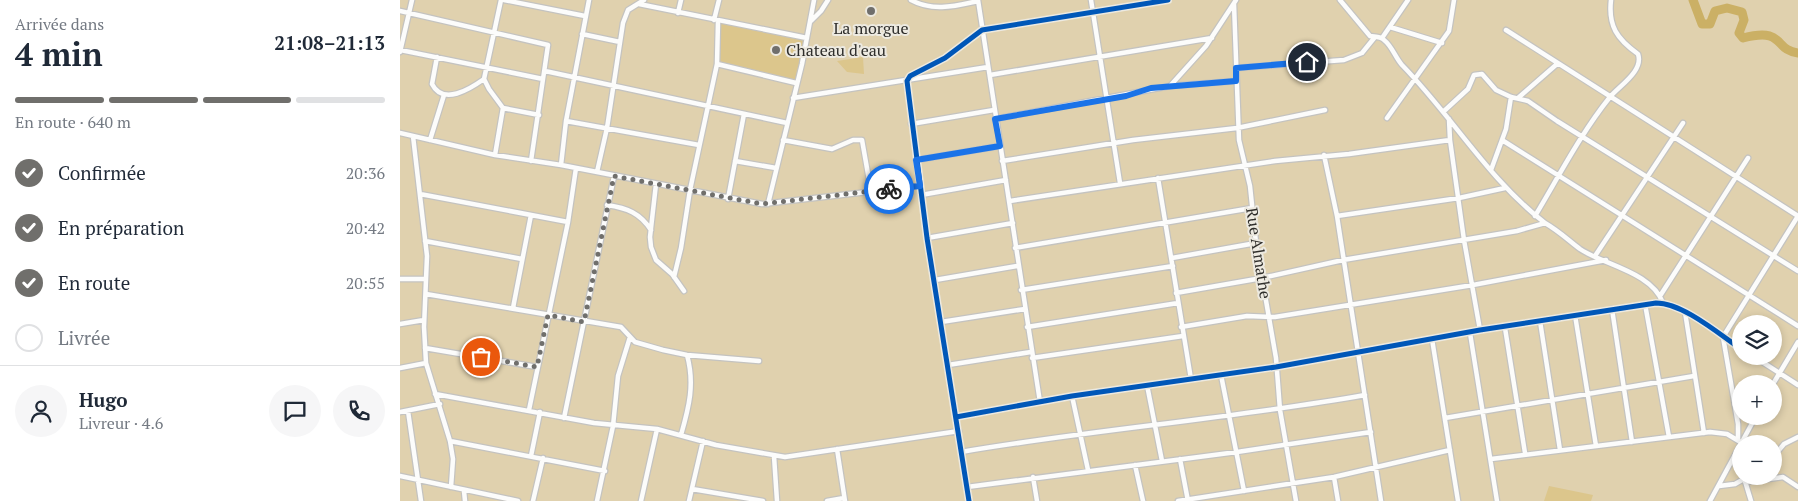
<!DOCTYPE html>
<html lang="fr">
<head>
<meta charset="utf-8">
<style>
	:root { --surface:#fff; --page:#f6f6f7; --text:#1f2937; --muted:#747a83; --line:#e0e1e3; --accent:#706f6c }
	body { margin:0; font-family:"PT Serif",serif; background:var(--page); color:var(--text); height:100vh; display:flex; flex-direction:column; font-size:19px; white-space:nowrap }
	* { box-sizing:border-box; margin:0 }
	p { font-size:16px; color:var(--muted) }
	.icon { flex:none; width:28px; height:28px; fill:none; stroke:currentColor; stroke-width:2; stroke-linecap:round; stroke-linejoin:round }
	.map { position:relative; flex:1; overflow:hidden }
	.details { display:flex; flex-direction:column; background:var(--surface); width:400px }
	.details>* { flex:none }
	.buttons { position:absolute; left:1332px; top:315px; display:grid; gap:10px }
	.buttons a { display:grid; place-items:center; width:50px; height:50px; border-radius:50%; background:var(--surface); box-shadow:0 2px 8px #0003; font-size:25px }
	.pin { position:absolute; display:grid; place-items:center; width:42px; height:42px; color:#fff; margin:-21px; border:2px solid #fff; border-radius:50%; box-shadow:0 1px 5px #0007 }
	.courier { position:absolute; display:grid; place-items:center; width:50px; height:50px; margin:-25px; border:4px solid #1a73e8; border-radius:50%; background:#fff; color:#222; box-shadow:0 1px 6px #0007 }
	.headline em { font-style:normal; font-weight:700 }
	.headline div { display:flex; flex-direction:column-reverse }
	.headline { display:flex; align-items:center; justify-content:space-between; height:85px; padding:0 15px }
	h1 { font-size:32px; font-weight:700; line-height:38px }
	.bar { display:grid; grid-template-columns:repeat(4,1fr); gap:8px 5px; align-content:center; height:60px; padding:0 15px }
	.bar i { height:6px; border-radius:4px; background:var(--line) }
	.bar .current { background:var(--accent) }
	.bar p { grid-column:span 4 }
	.line { display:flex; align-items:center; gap:12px; padding:0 15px; border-top:1px solid var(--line) }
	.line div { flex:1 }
	.round { display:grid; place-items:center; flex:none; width:52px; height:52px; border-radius:26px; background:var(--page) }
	ol { padding:0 15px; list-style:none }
	li { display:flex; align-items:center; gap:15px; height:55px }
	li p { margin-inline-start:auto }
	li .icon { padding:5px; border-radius:50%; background:var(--accent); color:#fff; stroke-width:4 }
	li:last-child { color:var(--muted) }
	li i { width:28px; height:28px; border:2px solid var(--line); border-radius:50% }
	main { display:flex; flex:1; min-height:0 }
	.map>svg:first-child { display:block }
	.green { fill:#e0d1ae; fill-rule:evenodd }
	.forest { fill:#dcc68c }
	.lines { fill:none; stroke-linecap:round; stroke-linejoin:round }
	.river { stroke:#cbb065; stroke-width:9 }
	.minor-casing { stroke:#c4c3c0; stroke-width:7 }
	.minor { stroke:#fcfcfb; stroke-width:4.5 }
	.cycleway-casing { stroke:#edeae1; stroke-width:8 }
	.cycleway { stroke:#0057b8; stroke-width:5 }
	.done { stroke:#706f6c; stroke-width:5; stroke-dasharray:0 9 }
	.route { stroke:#1a73e8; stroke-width:6 }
	.poi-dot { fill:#706f6c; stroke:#edeae1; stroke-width:2 }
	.labels { text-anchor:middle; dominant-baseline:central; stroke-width:4; stroke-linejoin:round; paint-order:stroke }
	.poi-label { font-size:16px; fill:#2f2e2b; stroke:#edeae1 }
	.street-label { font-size:16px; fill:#2f2e2b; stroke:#edeae1 }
</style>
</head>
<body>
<main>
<section class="details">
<div class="headline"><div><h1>4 min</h1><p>Arrivée dans</p></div><em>21:08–21:13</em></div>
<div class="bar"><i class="current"></i><i class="current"></i><i class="current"></i><i></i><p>En route · 640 m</p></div>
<ol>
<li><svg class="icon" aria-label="check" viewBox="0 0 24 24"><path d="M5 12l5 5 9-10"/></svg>Confirmée<p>20:36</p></li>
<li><svg class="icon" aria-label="check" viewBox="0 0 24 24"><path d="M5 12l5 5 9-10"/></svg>En préparation<p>20:42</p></li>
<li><svg class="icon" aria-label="check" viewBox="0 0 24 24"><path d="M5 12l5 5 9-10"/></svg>En route<p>20:55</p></li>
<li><i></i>Livrée</li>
</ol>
<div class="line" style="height:90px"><a class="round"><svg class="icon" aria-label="person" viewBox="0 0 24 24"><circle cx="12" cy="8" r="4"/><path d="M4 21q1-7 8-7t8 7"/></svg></a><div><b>Hugo</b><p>Livreur · 4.6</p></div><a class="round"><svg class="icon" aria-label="chat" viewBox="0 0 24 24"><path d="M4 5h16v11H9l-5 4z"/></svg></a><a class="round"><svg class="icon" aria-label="phone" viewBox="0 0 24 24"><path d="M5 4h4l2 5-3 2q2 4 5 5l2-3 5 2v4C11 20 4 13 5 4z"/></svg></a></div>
</section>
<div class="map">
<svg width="1398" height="501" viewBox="0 0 1398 501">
	<rect width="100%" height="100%" fill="#eae9e4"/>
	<path class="green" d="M0,0H1398V501H0ZM1341,324H1374V356H1341ZM1341,384H1374V416H1341ZM1341,444H1374V476H1341Z"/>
	<path class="forest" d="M319,23L405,40L396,81L318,63Z
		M463,57L464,74L447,72L437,61Z
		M1149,486L1193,495L1191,501H1144Z"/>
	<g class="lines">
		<path class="river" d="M1293,0L1302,24H1310L1315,11L1327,8L1342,12L1344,20L1339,33L1343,38C1386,27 1373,50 1398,53"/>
		<defs>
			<path id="minor" d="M104,0L185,16
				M511,0C533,12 555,6 578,1
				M578,0L640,402
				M691,0L720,183
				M940,0L970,36C975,37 980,36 984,40C992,46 995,57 1002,65C1052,116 1088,179 1145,223
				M239,4L407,38
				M834,4L839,140L850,186L856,243L876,358L880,410L896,501
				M0,11L148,45L131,161
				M278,13L281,0
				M314,20L319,0
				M411,21L421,11L428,0
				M990,27L1042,43
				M1106,30L1398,216L1323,337L1338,424V440
				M182,34L220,42
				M982,38L1008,0
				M0,50L143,79
				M0,52L12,0
				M37,57L32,84C43,106 70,89 84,79
				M317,64L318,21
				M836,68L944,60L962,53L975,37
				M145,71L387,123
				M590,75L812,38
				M770,86L836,81
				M393,98L588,67
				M1118,98L1157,64
				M103,108L139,115
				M1043,112L1068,89L1074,75L1082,74L1096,90L1111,97L1128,101L1157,121L1398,271
				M987,118L1049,31L1054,0
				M595,119L770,86L806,46L836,0
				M1049,119L1050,140L1064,240L1080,330
				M166,121L299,145
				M511,124L594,110
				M0,133L95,155L161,165L362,204L520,186
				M13,136L27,256L24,327L26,363L50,441L53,459L51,487
				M30,140L44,95
				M383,140L432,149L453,140H462L471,191
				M1102,140L1398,326
				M95,155L103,108L89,89L84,79L101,0
				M924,155L937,216L981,501
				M516,160L600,146
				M335,161L376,168
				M602,161L733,140L837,128L925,110
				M161,165L166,121L189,0
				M1091,170L1106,129L1111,97
				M197,172L207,128L223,23L228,10L244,0
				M758,178L791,379
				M256,184L250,237L251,247L256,260L272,274L284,291
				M20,194L168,222
				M521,195L606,180
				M328,199L344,114
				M610,201L875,161L949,154L1050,140
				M368,204L402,64L414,0
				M207,205C227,208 240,213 251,230
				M937,216L1059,198L1105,188
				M1135,216C1159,176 1181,133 1210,97C1219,86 1244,71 1238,54C1217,39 1208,26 1211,0
				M527,238L613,223
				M25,241L122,259
				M615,248L852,208
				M1195,256L1283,123
				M772,258L856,243
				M274,277L281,248L290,190L317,64L396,83
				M0,279H26
				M535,280L617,266
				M621,290L773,266
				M776,293L862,278L943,260L1117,231L1145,223C1159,231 1168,240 1180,249C1204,265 1252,272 1263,303
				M26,294L221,327L235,342L263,350L287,355L359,361
				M1260,296L1348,158
				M1245,304L1269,437
				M113,308L131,215
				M1212,309L1232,442
				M1285,312L1304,433
				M1175,315L1196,446
				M1140,321L1160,450
				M541,322L625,309
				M0,324L24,320
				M627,327L778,303
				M781,327L847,316L875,317L1073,285L1206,260
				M1105,328L1125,453
				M1070,333L1097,501
				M1032,339L1058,501
				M25,348L137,367
				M1353,356L1398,385
				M632,358L783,336
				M548,365L631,352
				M0,368L26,363
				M821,375L844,491
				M1373,384L1398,342
				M747,385L762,461
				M35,394L194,423L257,429L316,445L385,457L559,431
				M672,396L688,470
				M129,410L168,222L176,168
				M8,411L21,501
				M0,412L40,404
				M556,417L672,396L876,367L1080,330L1256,303C1283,303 1319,334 1341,349
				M164,418L214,176
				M1045,418L1294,376
				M281,435C289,407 295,384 287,355
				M50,441L205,471
				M437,449L445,501
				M561,452C695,429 831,419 965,395
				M131,456L140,412
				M374,456L377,501
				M1374,456L1384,444L1398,437
				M780,459L788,501
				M1091,459L1310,432L1327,434L1342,443
				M735,465L743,501
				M0,476L118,501
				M633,477L637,501
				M934,477L938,501
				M1345,481L1351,501
				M1345,482L1383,477L1398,487
				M1319,486L1335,484L1349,476
				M567,487L837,452L971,432
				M292,489L363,501
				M64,491L65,501
				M133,501L143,458
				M197,501L213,426L218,376L230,337
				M241,501L257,429
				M289,501L303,441
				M427,501L444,498
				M569,501L527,238L507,81L510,76L545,58L582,30L768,0
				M778,501L934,477L1050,450
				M1310,501L1356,416"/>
		</defs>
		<use href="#minor" class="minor-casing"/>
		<use href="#minor" class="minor"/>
		<defs>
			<path id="cycleway" d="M556,417L672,396L876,367L1080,330L1256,303C1283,303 1319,334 1341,349
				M569,501L527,238L507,81L510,76L545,58L582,30L768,0"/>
		</defs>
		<use href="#cycleway" class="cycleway-casing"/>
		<use href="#cycleway" class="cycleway"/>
	</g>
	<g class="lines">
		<path class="done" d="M81,357L137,367L148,315L184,322L214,176L362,204L489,189"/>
		<path class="route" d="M489,189L520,186L516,160L600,146L595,119L726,96L751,88L836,81V68L907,62"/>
	</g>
	<g class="poi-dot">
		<circle cx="471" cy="11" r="5"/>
		<circle cx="376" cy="50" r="5"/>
	</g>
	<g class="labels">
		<g class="poi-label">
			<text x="471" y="28">La morgue</text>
			<text x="386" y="50" text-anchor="start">Chateau d'eau</text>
		</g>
		<g class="street-label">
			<text transform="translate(859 253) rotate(81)">Rue Almathe</text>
		</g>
	</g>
</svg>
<div class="buttons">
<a><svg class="icon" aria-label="layers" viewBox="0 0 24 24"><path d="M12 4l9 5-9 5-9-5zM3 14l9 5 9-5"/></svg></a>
<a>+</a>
<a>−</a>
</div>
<div class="pin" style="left:81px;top:357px;background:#ea580c"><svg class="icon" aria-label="bag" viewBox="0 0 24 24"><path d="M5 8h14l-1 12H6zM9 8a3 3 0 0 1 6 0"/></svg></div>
<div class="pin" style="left:907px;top:62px;background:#1f2937"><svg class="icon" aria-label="home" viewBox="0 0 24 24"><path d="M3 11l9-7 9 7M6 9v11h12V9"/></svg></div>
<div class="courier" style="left:489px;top:189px"><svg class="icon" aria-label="bike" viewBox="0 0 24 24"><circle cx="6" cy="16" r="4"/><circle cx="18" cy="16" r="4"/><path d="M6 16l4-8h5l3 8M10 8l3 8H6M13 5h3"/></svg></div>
</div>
</main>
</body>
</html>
